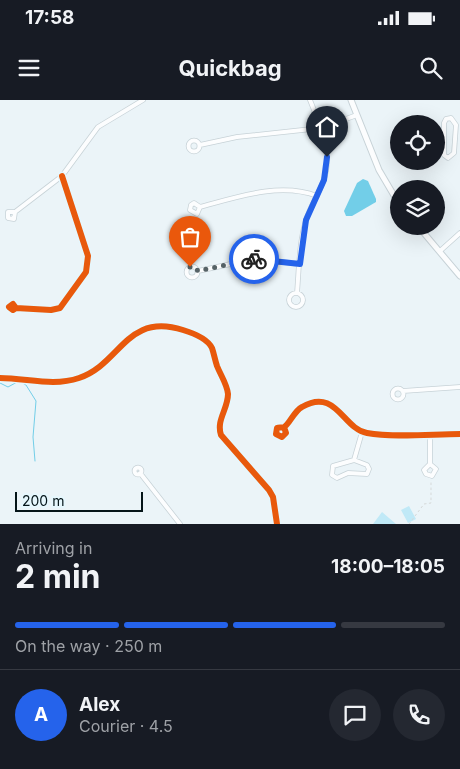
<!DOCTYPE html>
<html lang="en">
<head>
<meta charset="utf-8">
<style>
	:root { --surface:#171b24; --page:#242831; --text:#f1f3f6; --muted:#9ea1a6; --line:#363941; --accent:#2563eb }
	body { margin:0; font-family:Inter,sans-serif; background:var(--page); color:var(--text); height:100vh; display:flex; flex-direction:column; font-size:19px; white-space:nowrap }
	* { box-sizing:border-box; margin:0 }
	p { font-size:16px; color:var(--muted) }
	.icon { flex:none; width:28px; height:28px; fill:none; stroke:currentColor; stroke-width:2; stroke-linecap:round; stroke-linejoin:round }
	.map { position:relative; height:424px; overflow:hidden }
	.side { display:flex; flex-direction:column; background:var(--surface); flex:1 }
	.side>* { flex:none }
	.tools { position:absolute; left:390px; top:15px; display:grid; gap:10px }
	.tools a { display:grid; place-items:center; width:55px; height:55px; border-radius:50%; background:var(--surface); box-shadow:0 5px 20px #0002; font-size:25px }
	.scale { position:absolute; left:15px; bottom:12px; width:128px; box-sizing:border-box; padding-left:5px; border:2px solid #051519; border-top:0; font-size:14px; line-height:18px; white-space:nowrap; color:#051519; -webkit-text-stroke:4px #e6f7fd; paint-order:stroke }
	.pin { position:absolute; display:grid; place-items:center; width:42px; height:42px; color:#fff; margin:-51px -21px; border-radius:50% 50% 50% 0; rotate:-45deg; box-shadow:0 0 5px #0007 }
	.pin .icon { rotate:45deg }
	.courier { position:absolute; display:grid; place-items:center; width:50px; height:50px; margin:-25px; border:4px solid #2563eb; border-radius:50%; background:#fff; color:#222; box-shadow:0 1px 6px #0007 }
	.headline em { font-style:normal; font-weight:700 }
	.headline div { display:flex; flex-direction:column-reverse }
	.headline { display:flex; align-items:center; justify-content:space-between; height:85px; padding:0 15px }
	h1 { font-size:32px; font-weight:700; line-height:38px }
	.bar { display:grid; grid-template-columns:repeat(4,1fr); gap:8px 5px; align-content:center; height:60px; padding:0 15px }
	.bar i { height:6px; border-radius:4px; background:var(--line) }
	.bar .on { background:var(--accent) }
	.bar p { grid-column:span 4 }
	.line { display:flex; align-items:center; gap:12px; padding:0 15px; border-top:1px solid var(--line) }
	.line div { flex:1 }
	.round { display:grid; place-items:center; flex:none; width:52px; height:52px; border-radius:26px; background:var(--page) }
	.status { display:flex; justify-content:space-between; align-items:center; height:35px; padding:0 25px; background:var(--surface); direction:ltr }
	.status svg { height:14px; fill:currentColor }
	header { display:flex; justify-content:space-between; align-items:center; height:65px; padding:0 15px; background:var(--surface); font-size:22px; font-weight:700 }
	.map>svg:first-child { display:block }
	.green { fill:#c0e9f7 }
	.water { fill:#72cee8 }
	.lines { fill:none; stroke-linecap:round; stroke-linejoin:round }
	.stream { stroke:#72cee8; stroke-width:1 }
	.street-casing { stroke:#c7d2d7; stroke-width:5.5 }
	.secondary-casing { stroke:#c7d2d7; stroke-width:7 }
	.path { stroke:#d6d9d9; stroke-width:1; stroke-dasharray:2.5 2.5; stroke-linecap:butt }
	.street { stroke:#fcfdfe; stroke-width:4 }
	.secondary { stroke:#fcfdfe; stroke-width:5 }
	.cycleway-casing { stroke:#e6f7fd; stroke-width:9 }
	.cycleway { stroke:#e8590c; stroke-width:6 }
	.done { stroke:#566367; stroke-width:5; stroke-dasharray:0 9 }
	.route { stroke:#2563eb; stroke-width:6 }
</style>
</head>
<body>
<div class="status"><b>17:58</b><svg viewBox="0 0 49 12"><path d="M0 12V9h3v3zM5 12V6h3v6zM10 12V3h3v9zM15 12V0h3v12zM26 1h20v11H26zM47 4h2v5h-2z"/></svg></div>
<header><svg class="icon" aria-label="menu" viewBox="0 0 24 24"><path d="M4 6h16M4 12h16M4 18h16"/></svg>Quickbag<svg class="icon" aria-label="search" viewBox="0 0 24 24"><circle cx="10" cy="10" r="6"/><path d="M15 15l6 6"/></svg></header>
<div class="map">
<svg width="460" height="424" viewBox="0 0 460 424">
	<rect width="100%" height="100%" fill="#ebf4f8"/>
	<path class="green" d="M409,406L416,419L408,423L401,410Z
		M382,412L396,424H373Z"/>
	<path class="water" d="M363,79L368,81L376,99V102L352,116H346L344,111L357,83Z"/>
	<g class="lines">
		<path class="stream" d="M0,283L8,287L19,281L26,285L36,301L33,337L35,361"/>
		<defs>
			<path id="street" d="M451,18L456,25L454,53L448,58L444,55V23L446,19Z
				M188.5 46a5.5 5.5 0 1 1 11 0a5.5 5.5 0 1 1-11 0Z
				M200,45L237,37L321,28L357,15
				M200,107L197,114L190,110L191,105L194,103L200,107C237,97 280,82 317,96
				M15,112H8V118L14,119L15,112L62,76L98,27L143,0
				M440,151L460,133
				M186.5 172a5.5 5.5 0 1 1 11 0a5.5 5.5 0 1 1-11 0Z
				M198,171L254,159L300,164
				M297,193C299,169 299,143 306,120C310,107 318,95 323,82C334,54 320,25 310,0
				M289 200a7 7 0 1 1 14 0a7 7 0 1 1-14 0Z
				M16,208L13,204L9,207L13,210L16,208L51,210L60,208L86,172L88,156L62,76
				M392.5 294a5.5 5.5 0 1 1 11 0a5.5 5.5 0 1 1-11 0Z
				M403,291L460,287
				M284,327L286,333L282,337L276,334L277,328C279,327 281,328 284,327C289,325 294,311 302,307C336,287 343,329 367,333C393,338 433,334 460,334
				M354,360L367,365L369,369L367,374L348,373L337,378L332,375L333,366L354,360L362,332
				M430,364L436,369L432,376L426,374L424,370L430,364V334
				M134.5 371a3.5 3.5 0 1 1 7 0a3.5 3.5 0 1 1-7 0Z
				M140,373L180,424"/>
			<path id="secondary" d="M351,0L379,70L399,104
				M418,126L460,176"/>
		</defs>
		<use href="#street" class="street-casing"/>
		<use href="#secondary" class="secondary-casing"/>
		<path class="path" d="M409,424L424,404L431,403V380"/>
		<use href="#street" class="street"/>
		<use href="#secondary" class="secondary"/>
		<defs>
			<path id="cycleway" d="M16,208L13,204L9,207L13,210L16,208L51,210L60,208L86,172L88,156L62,76
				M0,278C27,278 53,287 79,278C121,264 126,212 183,230C193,233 207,238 212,248C214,254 215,260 217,266C221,276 227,284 228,294C228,309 216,320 221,335L269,390L273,397L277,424
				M284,327L286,333L282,337L276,334L277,328C279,327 281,328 284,327C289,325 294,311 302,307C336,287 343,329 367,333C393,338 433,334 460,334"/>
		</defs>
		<use href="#cycleway" class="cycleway-casing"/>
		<use href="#cycleway" class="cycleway"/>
	</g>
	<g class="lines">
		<path class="done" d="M190,167H195L198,171L254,159"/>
		<path class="route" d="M254,159L300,164L306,120L324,80L327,57"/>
	</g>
</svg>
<div class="tools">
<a><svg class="icon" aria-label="locate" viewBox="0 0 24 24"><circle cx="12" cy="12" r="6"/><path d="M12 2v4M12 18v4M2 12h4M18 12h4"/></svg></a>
<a><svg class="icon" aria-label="layers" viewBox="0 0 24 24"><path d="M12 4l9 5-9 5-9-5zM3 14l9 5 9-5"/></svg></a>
</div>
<div class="scale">200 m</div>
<div class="pin" style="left:190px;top:167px;background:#ea580c"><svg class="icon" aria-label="bag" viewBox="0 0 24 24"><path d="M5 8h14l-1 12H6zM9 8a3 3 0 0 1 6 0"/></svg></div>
<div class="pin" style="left:327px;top:57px;background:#1f2937"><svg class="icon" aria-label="home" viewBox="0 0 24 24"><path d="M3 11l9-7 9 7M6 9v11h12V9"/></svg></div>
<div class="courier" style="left:254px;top:159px"><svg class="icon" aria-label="bike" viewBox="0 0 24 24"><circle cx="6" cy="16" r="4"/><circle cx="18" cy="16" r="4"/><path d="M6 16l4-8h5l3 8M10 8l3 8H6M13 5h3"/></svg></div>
</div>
<section class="side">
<div class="headline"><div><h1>2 min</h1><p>Arriving in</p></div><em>18:00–18:05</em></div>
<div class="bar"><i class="on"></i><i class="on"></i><i class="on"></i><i></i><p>On the way · 250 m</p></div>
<div class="line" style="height:90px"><b class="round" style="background:var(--accent);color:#fff">A</b><div><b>Alex</b><p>Courier · 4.5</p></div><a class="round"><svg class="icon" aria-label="chat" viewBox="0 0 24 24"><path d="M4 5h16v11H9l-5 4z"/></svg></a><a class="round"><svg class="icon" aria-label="phone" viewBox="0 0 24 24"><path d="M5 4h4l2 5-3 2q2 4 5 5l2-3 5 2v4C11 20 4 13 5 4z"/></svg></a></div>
</section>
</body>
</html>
